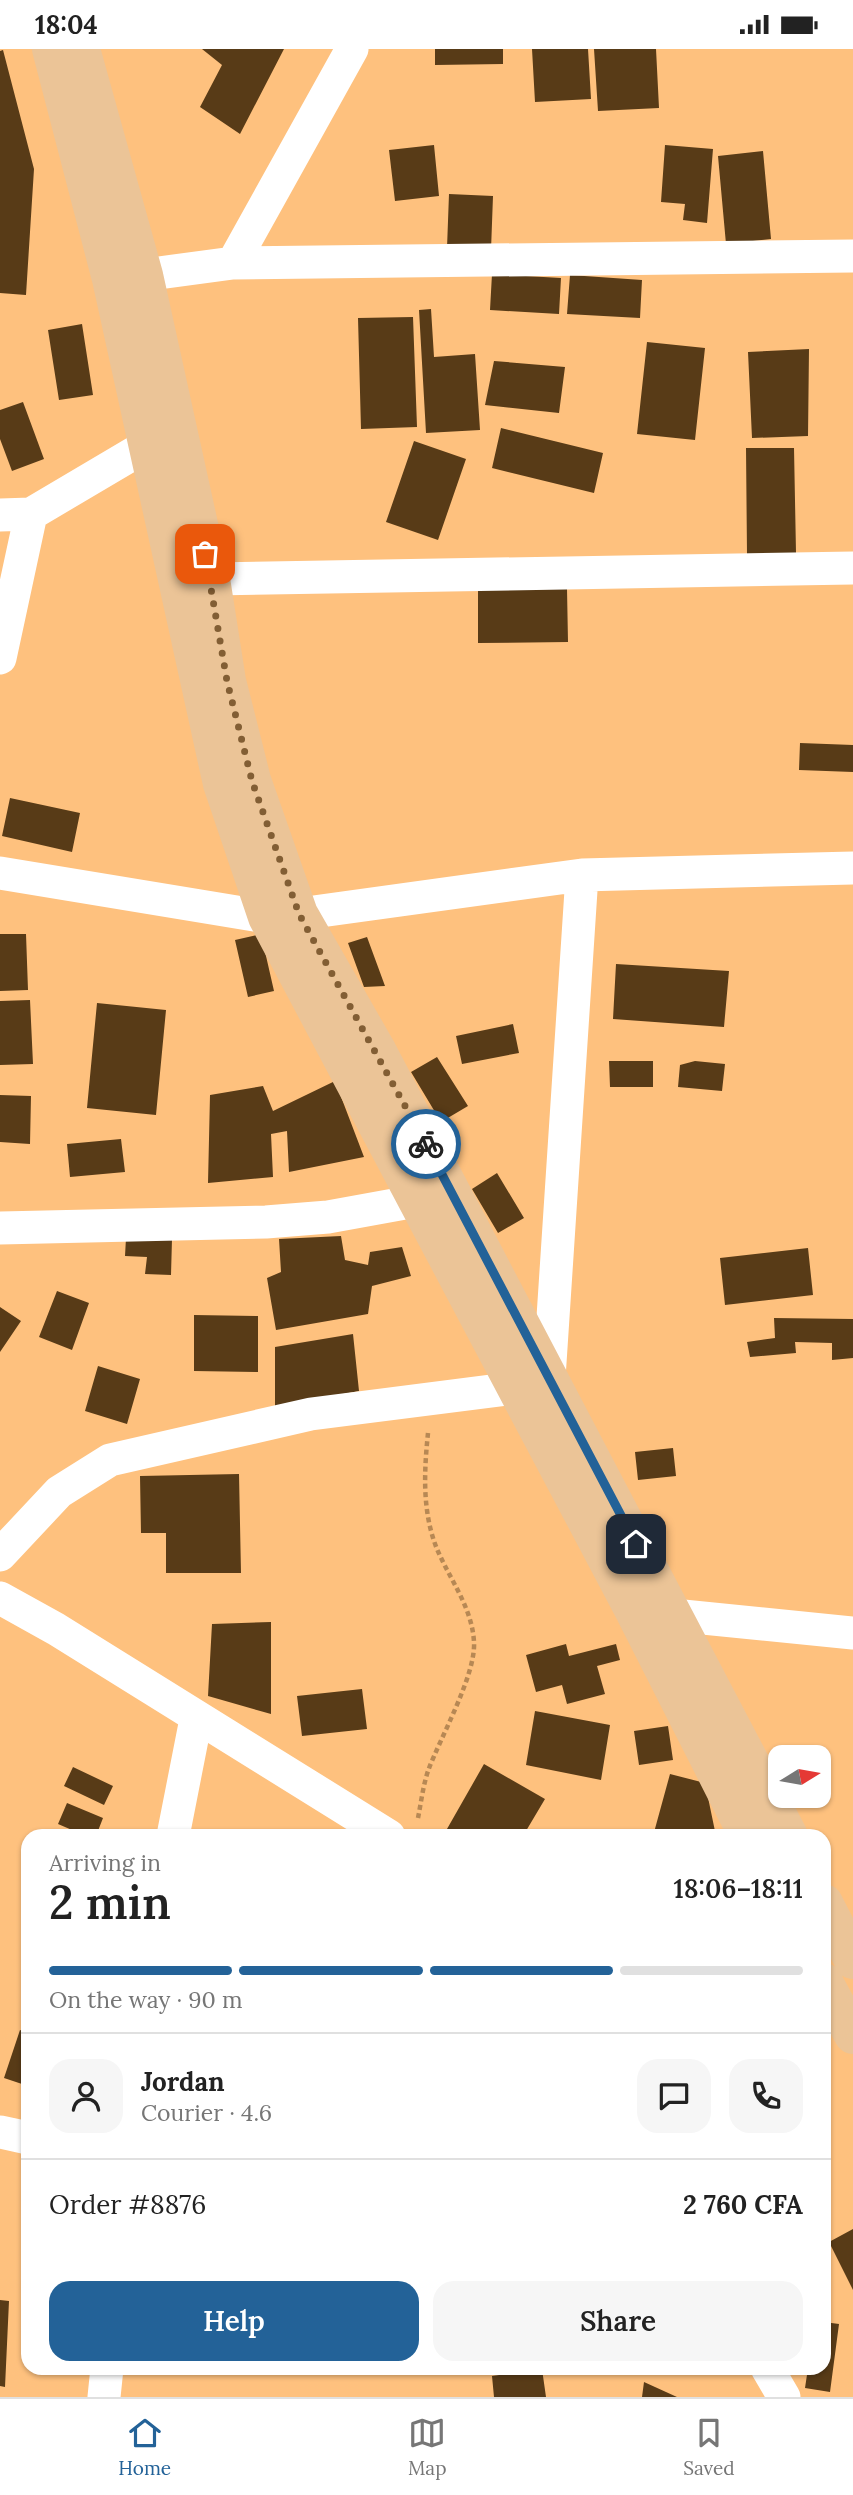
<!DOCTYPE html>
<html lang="en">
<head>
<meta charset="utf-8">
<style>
	:root { --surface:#fff; --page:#f6f6f6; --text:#222; --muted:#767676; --line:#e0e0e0; --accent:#236298 }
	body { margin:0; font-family:Lora,serif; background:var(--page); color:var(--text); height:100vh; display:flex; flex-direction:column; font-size:26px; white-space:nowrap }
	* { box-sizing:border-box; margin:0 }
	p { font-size:23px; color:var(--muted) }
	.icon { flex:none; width:38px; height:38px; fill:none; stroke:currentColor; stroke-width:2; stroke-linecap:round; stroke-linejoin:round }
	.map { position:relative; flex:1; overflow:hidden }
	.sheet { position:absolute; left:21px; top:1780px; width:810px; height:546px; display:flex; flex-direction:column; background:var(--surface); border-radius:21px; box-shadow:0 2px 5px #0004 }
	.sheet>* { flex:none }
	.needle { width:46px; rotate:79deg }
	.buttons { position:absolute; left:768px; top:1696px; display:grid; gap:14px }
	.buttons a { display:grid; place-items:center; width:63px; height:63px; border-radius:14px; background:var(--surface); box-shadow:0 2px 5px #0004; font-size:35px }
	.pin { position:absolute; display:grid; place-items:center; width:60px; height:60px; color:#fff; margin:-30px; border-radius:14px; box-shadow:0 4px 10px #0006 }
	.courier { position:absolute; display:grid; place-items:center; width:70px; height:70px; margin:-35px; border:5px solid #236298; border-radius:50%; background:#fff; color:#222; box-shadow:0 2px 9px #0007 }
	.overview em { font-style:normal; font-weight:600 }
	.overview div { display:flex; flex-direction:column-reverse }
	.overview { display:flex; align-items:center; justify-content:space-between; height:119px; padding:0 28px }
	h1 { font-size:46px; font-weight:600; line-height:52px }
	.bar { display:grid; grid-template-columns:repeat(4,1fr); gap:10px 7px; align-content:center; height:84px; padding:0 28px }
	.bar i { height:9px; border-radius:5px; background:var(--line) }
	.bar .current { background:var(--accent) }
	.bar p { grid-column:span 4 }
	.line { display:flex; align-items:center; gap:18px; padding:0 28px; border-top:2px solid var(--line) }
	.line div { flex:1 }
	.round { display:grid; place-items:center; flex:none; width:74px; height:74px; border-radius:21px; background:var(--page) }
	.button { display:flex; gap:14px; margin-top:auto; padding:14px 28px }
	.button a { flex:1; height:80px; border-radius:21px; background:var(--accent); color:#fff; font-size:28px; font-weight:600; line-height:80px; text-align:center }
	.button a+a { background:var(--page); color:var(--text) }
	.status { display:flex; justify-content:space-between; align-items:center; height:49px; padding:0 35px; background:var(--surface); direction:ltr }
	.status svg { height:19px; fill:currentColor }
	.menu { display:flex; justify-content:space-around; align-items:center; height:98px; border-top:2px solid var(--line); background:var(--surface); font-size:19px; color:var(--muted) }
	.menu a { display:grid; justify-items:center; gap:4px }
	.menu .current { color:var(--accent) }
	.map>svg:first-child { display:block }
	.building { fill:#583b17 }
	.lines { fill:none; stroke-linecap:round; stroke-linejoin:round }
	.path { stroke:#b78854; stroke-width:4.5; stroke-dasharray:5 3.5; stroke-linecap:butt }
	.street { stroke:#fff; stroke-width:33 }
	.primary { stroke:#ebc497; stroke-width:38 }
	.done { stroke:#825e34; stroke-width:7; stroke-dasharray:0 12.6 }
	.route { stroke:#236298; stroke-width:9 }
</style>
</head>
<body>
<div class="status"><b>18:04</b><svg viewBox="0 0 49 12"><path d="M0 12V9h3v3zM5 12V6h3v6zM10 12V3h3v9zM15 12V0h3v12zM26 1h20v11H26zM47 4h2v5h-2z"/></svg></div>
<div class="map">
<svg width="853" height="2348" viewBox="0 0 853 2348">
	<rect width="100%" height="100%" fill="#fec17e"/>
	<path class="building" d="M202,0H284L240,85L200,58L222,16Z
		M435,0H503V15L435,16Z
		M532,0H588L591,50L535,53Z
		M594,0H656L659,59L598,62Z
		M3,1L34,120L26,246L0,244V2Z
		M434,96L439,147L395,152L389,101Z
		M665,96L713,100L707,174L683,171L685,155L661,153Z
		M763,102L771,190L726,195L718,107Z
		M449,145L493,147L491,201L447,199Z
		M492,225L561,229L559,265L490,261Z
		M570,226L642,231L640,269L567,265Z
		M431,260L434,308L475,305L480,381L426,384L419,261Z
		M413,268L417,378L361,380L358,269Z
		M82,275L93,346L59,351L48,281Z
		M647,293L705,299L695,391L637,385Z
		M809,300L808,387L752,389L748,303Z
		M494,312L565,318L559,364L485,356Z
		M23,353L44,410L12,422L0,390V361Z
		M501,379L603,404L594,444L492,419Z
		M414,392L466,410L438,491L386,473Z
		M746,399H794L796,504L747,505Z
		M478,540H567L568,593L478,594Z
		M800,694L853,696V723L799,721Z
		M10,749L80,764L72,803L2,787Z
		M0,885H26L28,941L0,942Z
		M261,885L274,942L248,948L235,891Z
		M367,888L385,937L364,938L348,894Z
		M616,915L729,922L724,978L613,970Z
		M30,951L33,1015L0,1016V952Z
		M97,954L166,961L156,1066L87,1059Z
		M513,975L519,1004L462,1015L456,987Z
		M437,1008L468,1057L441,1073L411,1023Z
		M609,1012H653V1038H610Z
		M695,1012L725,1015L722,1042L678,1038L680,1016Z
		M335,1032L364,1108L289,1123L287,1082L271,1085L273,1128L208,1134L210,1046L263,1037L273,1062Z
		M0,1046L31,1047L30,1095L0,1093Z
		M121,1090L125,1123L70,1128L67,1095Z
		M497,1124L524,1169L498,1184L472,1140Z
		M341,1187L345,1211L368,1216L370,1203L402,1198L411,1227L372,1237L368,1265L276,1281L267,1229L281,1223L279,1190Z
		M126,1189L172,1190L171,1226L145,1225L147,1208L125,1207Z
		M808,1199L813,1246L725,1256L720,1209Z
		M57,1242L89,1254L72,1301L39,1288Z
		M0,1258L21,1272L0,1303Z
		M194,1266L258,1267V1323L194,1322Z
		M774,1269L853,1270V1309L832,1311V1294L795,1293L796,1304L750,1308L747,1293L775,1289Z
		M353,1285L359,1342L275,1358V1298Z
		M98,1317L140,1330L127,1375L85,1362Z
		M673,1399L676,1427L638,1431L635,1403Z
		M239,1425L241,1524H166V1484H141L140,1427Z
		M271,1573V1665L208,1647L212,1575Z
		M566,1595L569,1607L616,1595L620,1611L597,1617L605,1645L567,1655L562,1636L536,1643L526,1606Z
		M362,1640L367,1680L302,1687L297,1647Z
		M535,1662L610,1676L601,1731L526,1716Z
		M668,1677L673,1711L639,1716L634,1682Z
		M484,1715L545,1750L523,1787H443Z
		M73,1718L113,1737L104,1756L64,1737Z
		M670,1725L705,1734L716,1787H653Z
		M67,1754L103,1769L96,1787H86L58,1775Z
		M20,1981L28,1984V2037L4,2029Z
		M853,2180V2241L829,2193Z
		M0,2251L9,2252L5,2338L0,2337Z
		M824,2273L839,2275L830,2343L805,2339L808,2319H824Z
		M542,2320L546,2348H494L492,2327Z
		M644,2333L677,2348H642Z"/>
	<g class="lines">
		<path class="path" d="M418,1769C421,1754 423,1737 428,1722C440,1689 476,1626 474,1593C472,1558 450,1531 437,1500C422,1463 424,1423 428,1384"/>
		<path class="street" d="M233,214L352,0
			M144,226L233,214L853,207
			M0,466L31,465
			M211,530L853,519
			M0,609L31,465L146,397
			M0,824L267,868
			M299,865L582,826L853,819
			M0,1179L266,1173L328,1168L416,1152
			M549,1329L582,826
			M0,1506L59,1443L110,1411L311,1365L515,1339
			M0,1549L56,1580L389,1787
			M673,1566L853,1584
			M173,1787L196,1670
			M0,2083L28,2089
			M767,2319L784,2348
			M104,2348L107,2319"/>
		<path class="primary" d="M51,0L111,230L222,735L267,868L634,1562L748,1787
			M81,0L144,226L211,530L227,632L252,731L299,865L378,1003L789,1787
			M824,1854L853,1911
			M824,1933L853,1986"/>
	</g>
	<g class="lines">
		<path class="done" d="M205,505L227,632L252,732L299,865L426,1095"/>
		<path class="route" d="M426,1095L636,1495"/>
	</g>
</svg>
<div class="buttons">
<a><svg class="needle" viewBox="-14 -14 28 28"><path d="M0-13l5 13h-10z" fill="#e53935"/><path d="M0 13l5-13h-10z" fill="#767676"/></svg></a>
</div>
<div class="pin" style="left:205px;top:505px;background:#ea580c"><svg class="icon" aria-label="bag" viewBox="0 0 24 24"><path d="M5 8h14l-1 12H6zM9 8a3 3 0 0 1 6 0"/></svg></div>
<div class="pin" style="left:636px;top:1495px;background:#1f2937"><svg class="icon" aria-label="home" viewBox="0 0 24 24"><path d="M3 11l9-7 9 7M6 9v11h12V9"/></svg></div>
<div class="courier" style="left:426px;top:1095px"><svg class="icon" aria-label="bike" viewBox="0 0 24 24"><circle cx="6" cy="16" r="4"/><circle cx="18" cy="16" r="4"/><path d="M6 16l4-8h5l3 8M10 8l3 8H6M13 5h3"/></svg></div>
<section class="sheet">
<div class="overview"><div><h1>2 min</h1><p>Arriving in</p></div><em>18:06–18:11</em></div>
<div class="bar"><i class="current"></i><i class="current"></i><i class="current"></i><i></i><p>On the way · 90 m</p></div>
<div class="line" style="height:126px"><a class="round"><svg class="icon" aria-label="person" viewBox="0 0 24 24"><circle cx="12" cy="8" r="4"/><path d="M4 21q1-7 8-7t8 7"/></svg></a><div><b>Jordan</b><p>Courier · 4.6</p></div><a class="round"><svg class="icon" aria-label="chat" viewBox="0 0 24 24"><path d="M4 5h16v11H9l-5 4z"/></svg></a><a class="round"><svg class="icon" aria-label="phone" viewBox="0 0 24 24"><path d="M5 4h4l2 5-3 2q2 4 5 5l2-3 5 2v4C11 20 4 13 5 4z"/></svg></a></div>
<div class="line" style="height:91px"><div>Order #8876</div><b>2 760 CFA</b></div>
<div class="button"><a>Help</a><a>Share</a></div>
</section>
</div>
<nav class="menu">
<a class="current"><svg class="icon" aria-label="home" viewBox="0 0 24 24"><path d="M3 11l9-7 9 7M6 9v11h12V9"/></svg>Home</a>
<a><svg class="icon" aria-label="map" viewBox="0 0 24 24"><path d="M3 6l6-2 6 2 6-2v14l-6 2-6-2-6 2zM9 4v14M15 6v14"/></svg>Map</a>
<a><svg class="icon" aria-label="saved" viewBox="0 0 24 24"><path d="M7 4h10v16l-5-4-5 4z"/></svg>Saved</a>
</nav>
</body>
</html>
